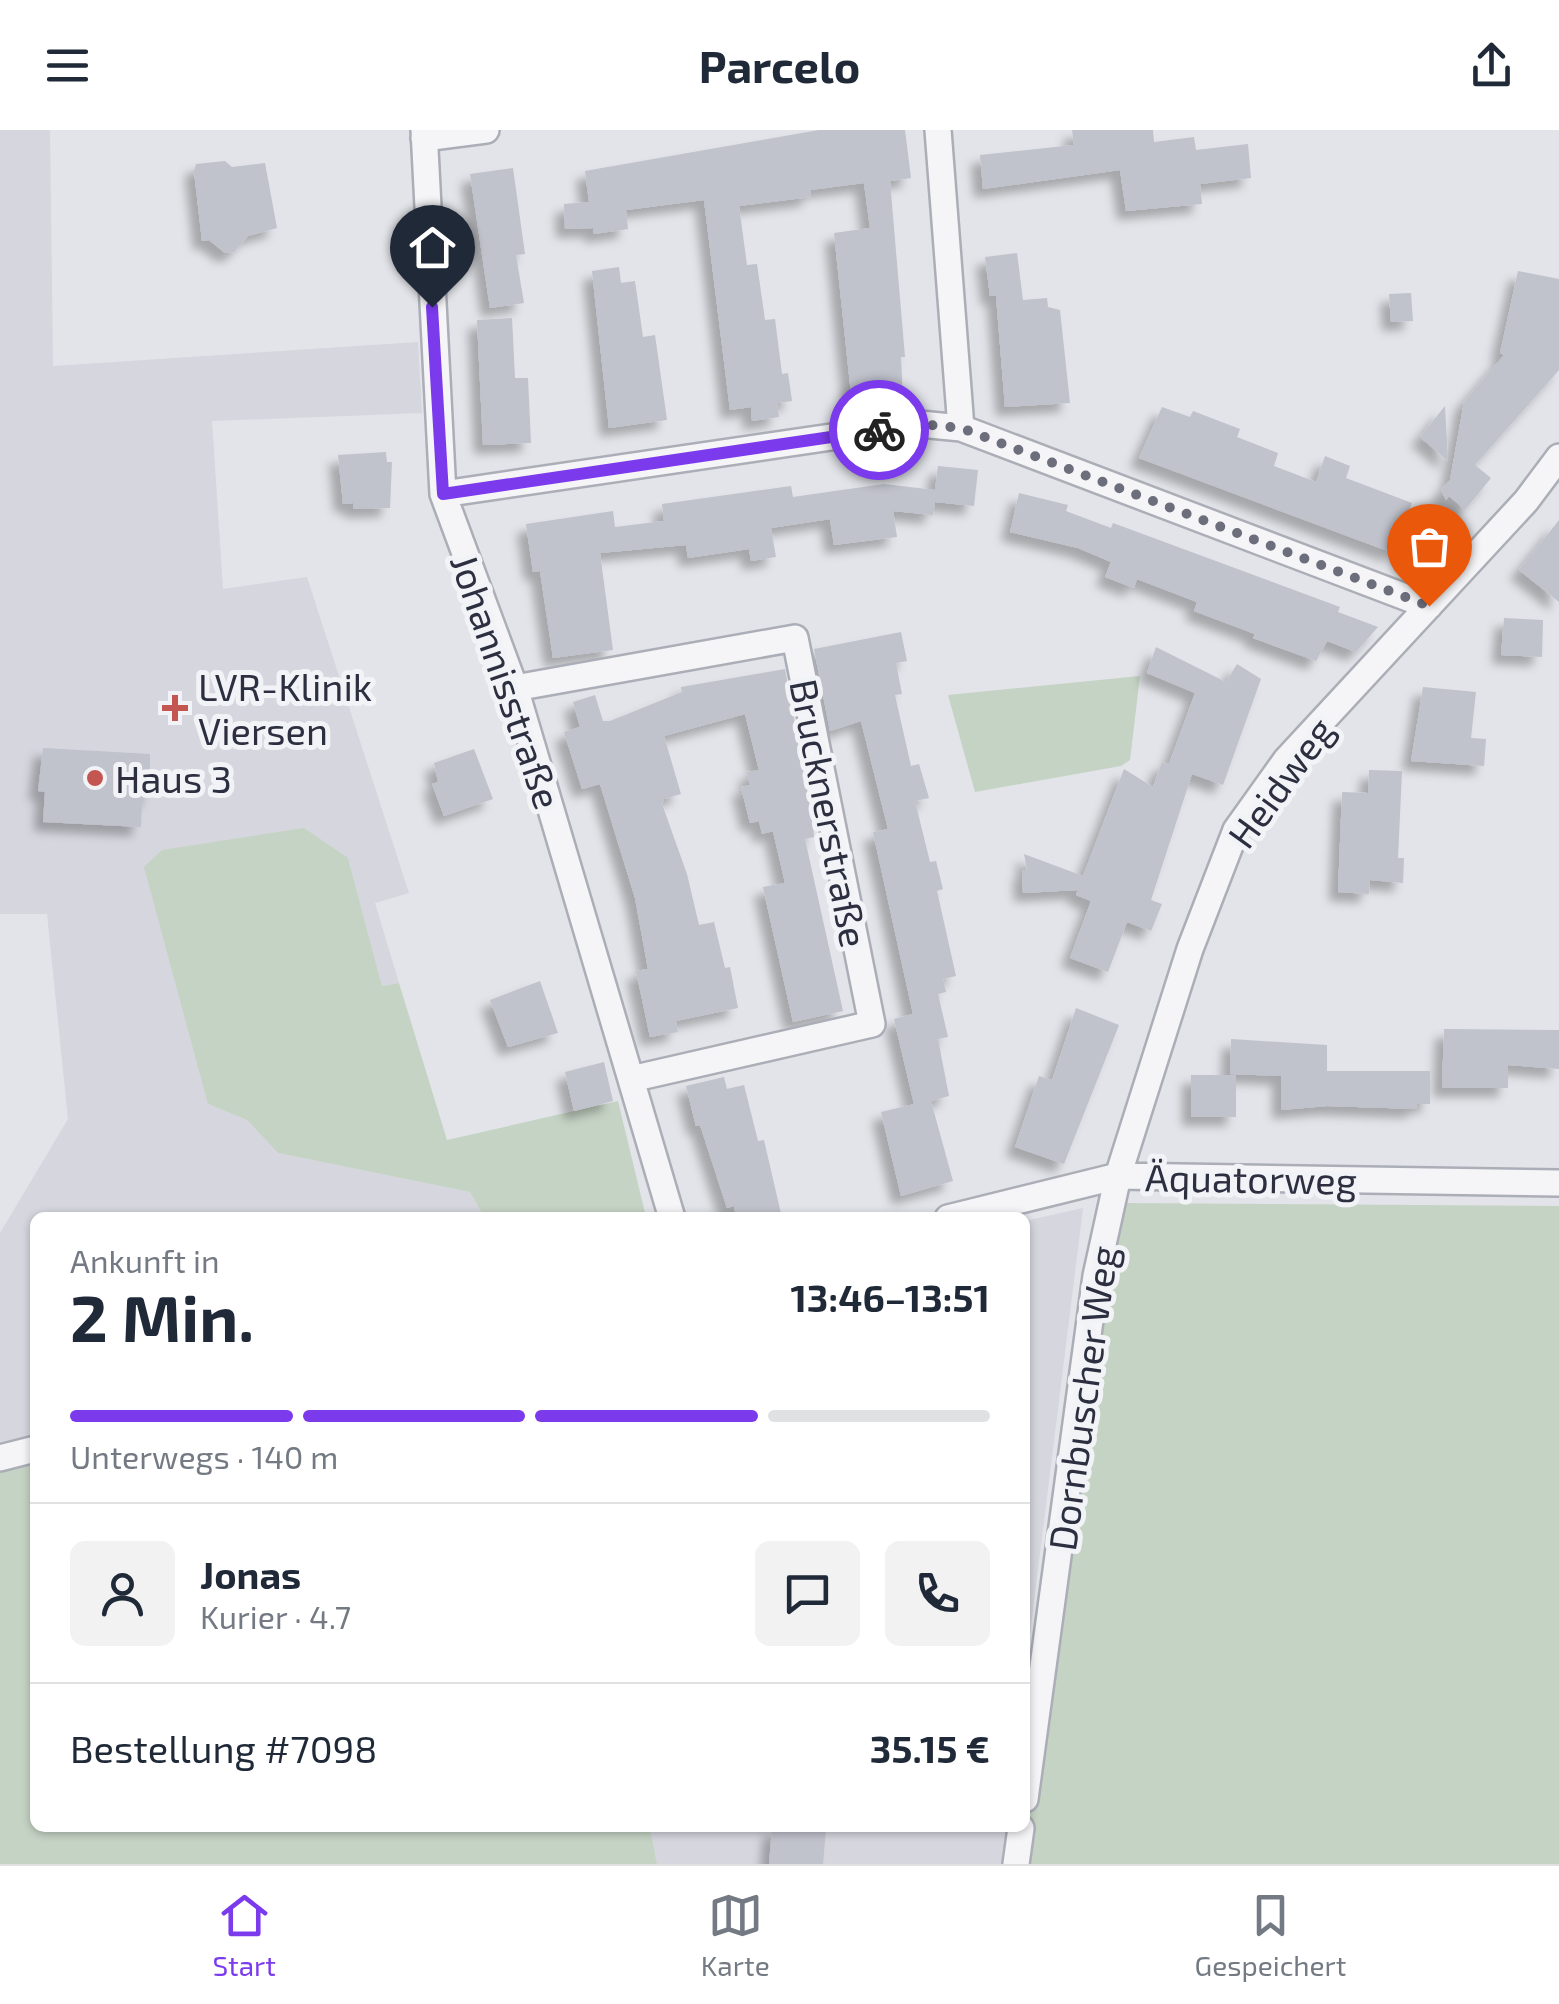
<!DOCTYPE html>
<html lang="de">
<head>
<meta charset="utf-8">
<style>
	:root { --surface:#fff; --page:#f2f2f3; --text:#1f2937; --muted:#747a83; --line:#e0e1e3; --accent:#7c3aed }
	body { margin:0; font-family:"Exo 2",sans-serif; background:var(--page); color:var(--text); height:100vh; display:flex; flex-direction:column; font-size:38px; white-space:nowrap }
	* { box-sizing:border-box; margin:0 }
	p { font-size:32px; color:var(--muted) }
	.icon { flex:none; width:55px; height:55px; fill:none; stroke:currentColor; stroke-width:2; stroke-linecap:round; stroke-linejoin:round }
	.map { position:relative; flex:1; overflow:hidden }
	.side { position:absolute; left:30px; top:1082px; width:1000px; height:620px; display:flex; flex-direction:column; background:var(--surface); border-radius:15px; box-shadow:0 2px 8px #0004 }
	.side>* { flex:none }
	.pin { position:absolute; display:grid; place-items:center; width:85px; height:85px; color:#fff; margin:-102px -42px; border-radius:50% 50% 50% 0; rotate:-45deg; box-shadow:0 0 10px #0007 }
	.pin .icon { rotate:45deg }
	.courier { position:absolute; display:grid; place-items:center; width:100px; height:100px; margin:-50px; border:8px solid #7c3aed; border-radius:50%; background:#fff; color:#222; box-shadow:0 2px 12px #0007 }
	.headline em { font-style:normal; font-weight:700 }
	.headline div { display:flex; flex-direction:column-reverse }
	.headline { display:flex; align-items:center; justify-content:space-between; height:170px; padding:0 40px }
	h1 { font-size:65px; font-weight:700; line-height:75px }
	.bar { display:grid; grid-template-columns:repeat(4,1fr); gap:15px 10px; align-content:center; height:120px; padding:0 40px }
	.bar i { height:12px; border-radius:8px; background:var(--line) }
	.bar .on { background:var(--accent) }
	.bar p { grid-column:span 4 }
	.line { display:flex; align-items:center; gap:25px; padding:0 40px; border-top:2px solid var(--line) }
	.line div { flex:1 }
	.round { display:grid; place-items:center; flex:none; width:105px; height:105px; border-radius:15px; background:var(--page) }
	header { display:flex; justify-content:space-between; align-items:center; height:130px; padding:0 40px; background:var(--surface); font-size:45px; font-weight:700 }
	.dock { display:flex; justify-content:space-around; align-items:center; height:140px; border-top:2px solid var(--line); background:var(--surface); font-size:28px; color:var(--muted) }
	.dock a { display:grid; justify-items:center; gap:5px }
	.dock .on { color:var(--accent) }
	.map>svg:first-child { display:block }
	.built { fill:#d5d6de }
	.green { fill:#c5d3c4 }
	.building { fill:#c0c2cc; filter:url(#shadow) }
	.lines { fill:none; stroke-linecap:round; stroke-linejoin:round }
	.minor-casing { stroke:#abaeb6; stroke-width:30 }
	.minor { stroke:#f5f5f8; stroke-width:25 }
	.done { stroke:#6c6e7b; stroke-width:10; stroke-dasharray:0 18 }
	.route { stroke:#7c3aed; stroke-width:12 }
	.poi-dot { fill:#c45652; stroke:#f2f3f7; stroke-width:4 }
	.labels { text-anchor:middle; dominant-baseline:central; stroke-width:10; stroke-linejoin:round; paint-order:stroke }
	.street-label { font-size:38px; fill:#2c2f40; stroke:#f2f3f7 }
	.poi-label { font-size:38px; fill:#2c2f40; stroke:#f2f3f7; text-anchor:start }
</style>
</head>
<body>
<header><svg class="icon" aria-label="menu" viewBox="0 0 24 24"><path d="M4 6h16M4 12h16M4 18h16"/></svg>Parcelo<svg class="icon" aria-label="share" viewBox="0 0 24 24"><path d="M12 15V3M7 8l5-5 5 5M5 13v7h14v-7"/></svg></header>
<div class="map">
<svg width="1559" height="1734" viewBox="0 0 1559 1734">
	<defs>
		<filter id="shadow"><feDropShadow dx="-9" dy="9" stdDeviation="5" flood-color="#0004"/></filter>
	</defs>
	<rect width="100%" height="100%" fill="#e2e4e9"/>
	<path class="built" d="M0,0H50L53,236L418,212L422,283L212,291L223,459L307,447L409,763L375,773L399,853L382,856L348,728L208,974L247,990L278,1023L470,1062L484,1087L35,1088V1304L0,1312V1103L68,989L47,784H0Z
		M1083,1078L1025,1544V1091Z
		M650,1698H1006L1002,1734H657Z"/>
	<path class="green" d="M1140,546L1130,630L1121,636L975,662L948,565Z
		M304,698L348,728L382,856L399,853L447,1010L618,971L646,1087H484L470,1062L278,1023L247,990L208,974L144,737L162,720Z
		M1123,1073L1559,1076V1734H1023L1104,1143L1114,1136Z
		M35,1329V1698H650L657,1734H0V1337Z"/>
	<path class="building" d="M819,0H905L911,48L890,51L905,227H901L903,272L875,275L873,260L851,264L834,103L870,98L864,53L810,60L811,67L739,76L747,135L757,134L765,190L775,189L782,244L788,243L792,271L777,273L779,287L752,291L751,277L730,280L704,70L626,80L628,99L594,104L593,98L565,99L564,74L589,72L585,41Z
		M1072,0H1153L1154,12L1194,7L1196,20L1248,14L1251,48L1200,54L1202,74L1126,81L1120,40L983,59L980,25L1074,15Z
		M225,31L232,37L265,33L277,98L248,106L234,122L225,123L209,110L202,111L194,41L196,34Z
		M513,38L525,124L516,125L524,173L490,178L470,44Z
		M1017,123L1023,170L1047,168L1048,177L1060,180L1070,273L1005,277L996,166H990L985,127Z
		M619,137L621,153L635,151L643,207L655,205L667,290L609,298L592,141Z
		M1518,141L1559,149V240L1475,335L1491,348L1465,380L1449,366L1446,370L1441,360L1450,350L1464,272L1504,225L1500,223Z
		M1411,163L1413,191L1391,192L1389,164Z
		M512,188L515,248H528L531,313L483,315L477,190Z
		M1445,276L1448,331L1420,307Z
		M1162,277L1190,287L1193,281L1240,299L1237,307L1278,323L1274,336L1316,352L1325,326L1350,336L1346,348L1412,373L1393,423L1139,328Z
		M386,322L387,332H392L390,378L353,379V373L343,374L338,325Z
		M938,336L978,340L974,376L935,372L933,385L893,381L897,407L834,415L830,389L771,398L776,427L751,431L749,419L688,428L686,415L600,423L613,520L553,528L540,441L533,442L526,394L613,381L615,397L664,391L662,374L791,356L793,367L884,354L935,360Z
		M1019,363L1068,375L1066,381L1111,398L1113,393L1340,477L1338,482L1378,497L1356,522L1327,511L1316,531L1253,508L1255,504L1194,481L1197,472L1137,449L1134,458L1105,447L1111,432L1078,418L1010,402Z
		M1559,390V472L1519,440Z
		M1504,488L1543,490L1542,527L1501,525Z
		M901,502L907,531L896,533L902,564L895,565L911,636L919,634L929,668L915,671L930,732L936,731L943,759L937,761L956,846L943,849L946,862L938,864L948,907L938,909L949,966L931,971L953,1051L901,1066L881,982L914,974L894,889L913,884L873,702L888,699L861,591L830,601L814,519Z
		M1156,517L1226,552L1237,534L1261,549L1223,655L1192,644L1151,770L1162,774L1151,801L1127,792L1108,842L1070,828L1091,771L1076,765L1078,760L1023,763L1022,740H1027L1024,724L1083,746L1124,639L1153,657L1162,632L1169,634L1195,563L1147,543Z
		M785,539L813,691L814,707L805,709L843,881L793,892L763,757L785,753L773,701L762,704L759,691L750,693L741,657L750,655L747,642L759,640L745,584L664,606L681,664L664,669L662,674L687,744L699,795L714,792L725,838L730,837L738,878L676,891L678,902L650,907L636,841L648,839L635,768L600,654L582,659L564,602L580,597L573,572L595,565L603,591H610L682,562L681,557Z
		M1423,557L1476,562L1471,608L1486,609L1484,636L1411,631Z
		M43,618L150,624V668L142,667L141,697L43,692L45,662L38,661Z
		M474,619L493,669L444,686L432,654L438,652L434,633Z
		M1369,640L1402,641L1398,728H1404L1403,753L1370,750L1369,764L1338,762L1342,662L1368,663Z
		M540,851L558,903L508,917L490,870Z
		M1076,878L1119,895L1064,1034L1015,1017L1039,946L1052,950Z
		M1444,899L1559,900V939L1508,935V958H1442Z
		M1231,909L1327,915V941H1430V974H1416L1417,979L1327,976L1281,980V946L1230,944Z
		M604,932L613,971L574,981L565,942Z
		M1191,945H1236V987H1191Z
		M724,947L727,959L744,955L758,1011L764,1010L782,1088H736L734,1076L727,1078L700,995L696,996L686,956Z
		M772,1698H826L823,1734H769Z"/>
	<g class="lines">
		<defs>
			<path id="minor" d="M424,0L443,364L515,558L672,1088
				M938,0L961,298
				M424,8L486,0
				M443,364L920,294L961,298L1429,476
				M515,558L795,508L872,894L631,949
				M948,1088L1118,1046L1559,1053
				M0,1328L35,1319
				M1025,1669L1096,1146L1118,1046L1190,819L1236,700L1286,630L1526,371L1559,327
				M1016,1734L1021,1698"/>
		</defs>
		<use href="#minor" class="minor-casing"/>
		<use href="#minor" class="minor"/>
	</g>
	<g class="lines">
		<path class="done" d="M879,300L920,294L961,298L1429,476"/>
		<path class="route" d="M432,177L443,364L879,300"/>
	</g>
	<g class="poi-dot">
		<path d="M170 563h10v10h10v10h-10v10h-10v-10h-10v-10h10z"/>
		<circle cx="95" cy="648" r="10"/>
	</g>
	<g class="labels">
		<g class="street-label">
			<text transform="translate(507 551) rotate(71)">Johannisstraße</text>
			<text transform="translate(1280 652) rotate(-54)">Heidweg</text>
			<text transform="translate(830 683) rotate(79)">Brucknerstraße</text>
			<text transform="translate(1251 1048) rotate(1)">Äquatorweg</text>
			<text transform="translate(1082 1268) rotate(-82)">Dornbuscher Weg</text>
		</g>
		<g class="poi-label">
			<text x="198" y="556">LVR-Klinik<tspan x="198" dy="44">Viersen</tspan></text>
			<text x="115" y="648">Haus 3</text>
		</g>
	</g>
</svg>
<div class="pin" style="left:1429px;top:476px;background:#ea580c"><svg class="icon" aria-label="bag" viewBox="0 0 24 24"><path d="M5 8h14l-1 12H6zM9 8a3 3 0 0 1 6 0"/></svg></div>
<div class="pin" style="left:432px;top:177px;background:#1f2937"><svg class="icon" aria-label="home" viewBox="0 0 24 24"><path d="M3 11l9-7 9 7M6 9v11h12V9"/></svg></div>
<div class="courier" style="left:879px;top:300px"><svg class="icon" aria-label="bike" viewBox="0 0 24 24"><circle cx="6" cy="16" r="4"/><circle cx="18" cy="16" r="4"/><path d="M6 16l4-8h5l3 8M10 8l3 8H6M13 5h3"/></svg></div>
<section class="side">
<div class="headline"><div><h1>2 Min.</h1><p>Ankunft in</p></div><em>13:46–13:51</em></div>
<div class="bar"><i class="on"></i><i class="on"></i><i class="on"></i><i></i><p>Unterwegs · 140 m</p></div>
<div class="line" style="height:180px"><a class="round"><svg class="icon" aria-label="person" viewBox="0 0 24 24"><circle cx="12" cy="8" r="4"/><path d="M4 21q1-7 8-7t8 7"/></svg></a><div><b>Jonas</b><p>Kurier · 4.7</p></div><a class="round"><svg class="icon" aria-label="chat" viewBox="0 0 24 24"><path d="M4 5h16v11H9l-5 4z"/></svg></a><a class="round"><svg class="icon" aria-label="phone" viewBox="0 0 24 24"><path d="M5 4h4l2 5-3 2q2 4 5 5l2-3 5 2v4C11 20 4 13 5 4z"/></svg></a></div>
<div class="line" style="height:130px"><div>Bestellung #7098</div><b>35.15 €</b></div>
</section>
</div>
<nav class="dock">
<a class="on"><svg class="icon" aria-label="home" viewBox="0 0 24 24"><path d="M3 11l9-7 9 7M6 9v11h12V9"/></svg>Start</a>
<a><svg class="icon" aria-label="map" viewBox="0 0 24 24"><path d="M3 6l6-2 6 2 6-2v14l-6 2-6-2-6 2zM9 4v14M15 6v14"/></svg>Karte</a>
<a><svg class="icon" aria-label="saved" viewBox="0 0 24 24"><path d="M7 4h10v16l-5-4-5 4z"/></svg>Gespeichert</a>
</nav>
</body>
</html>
